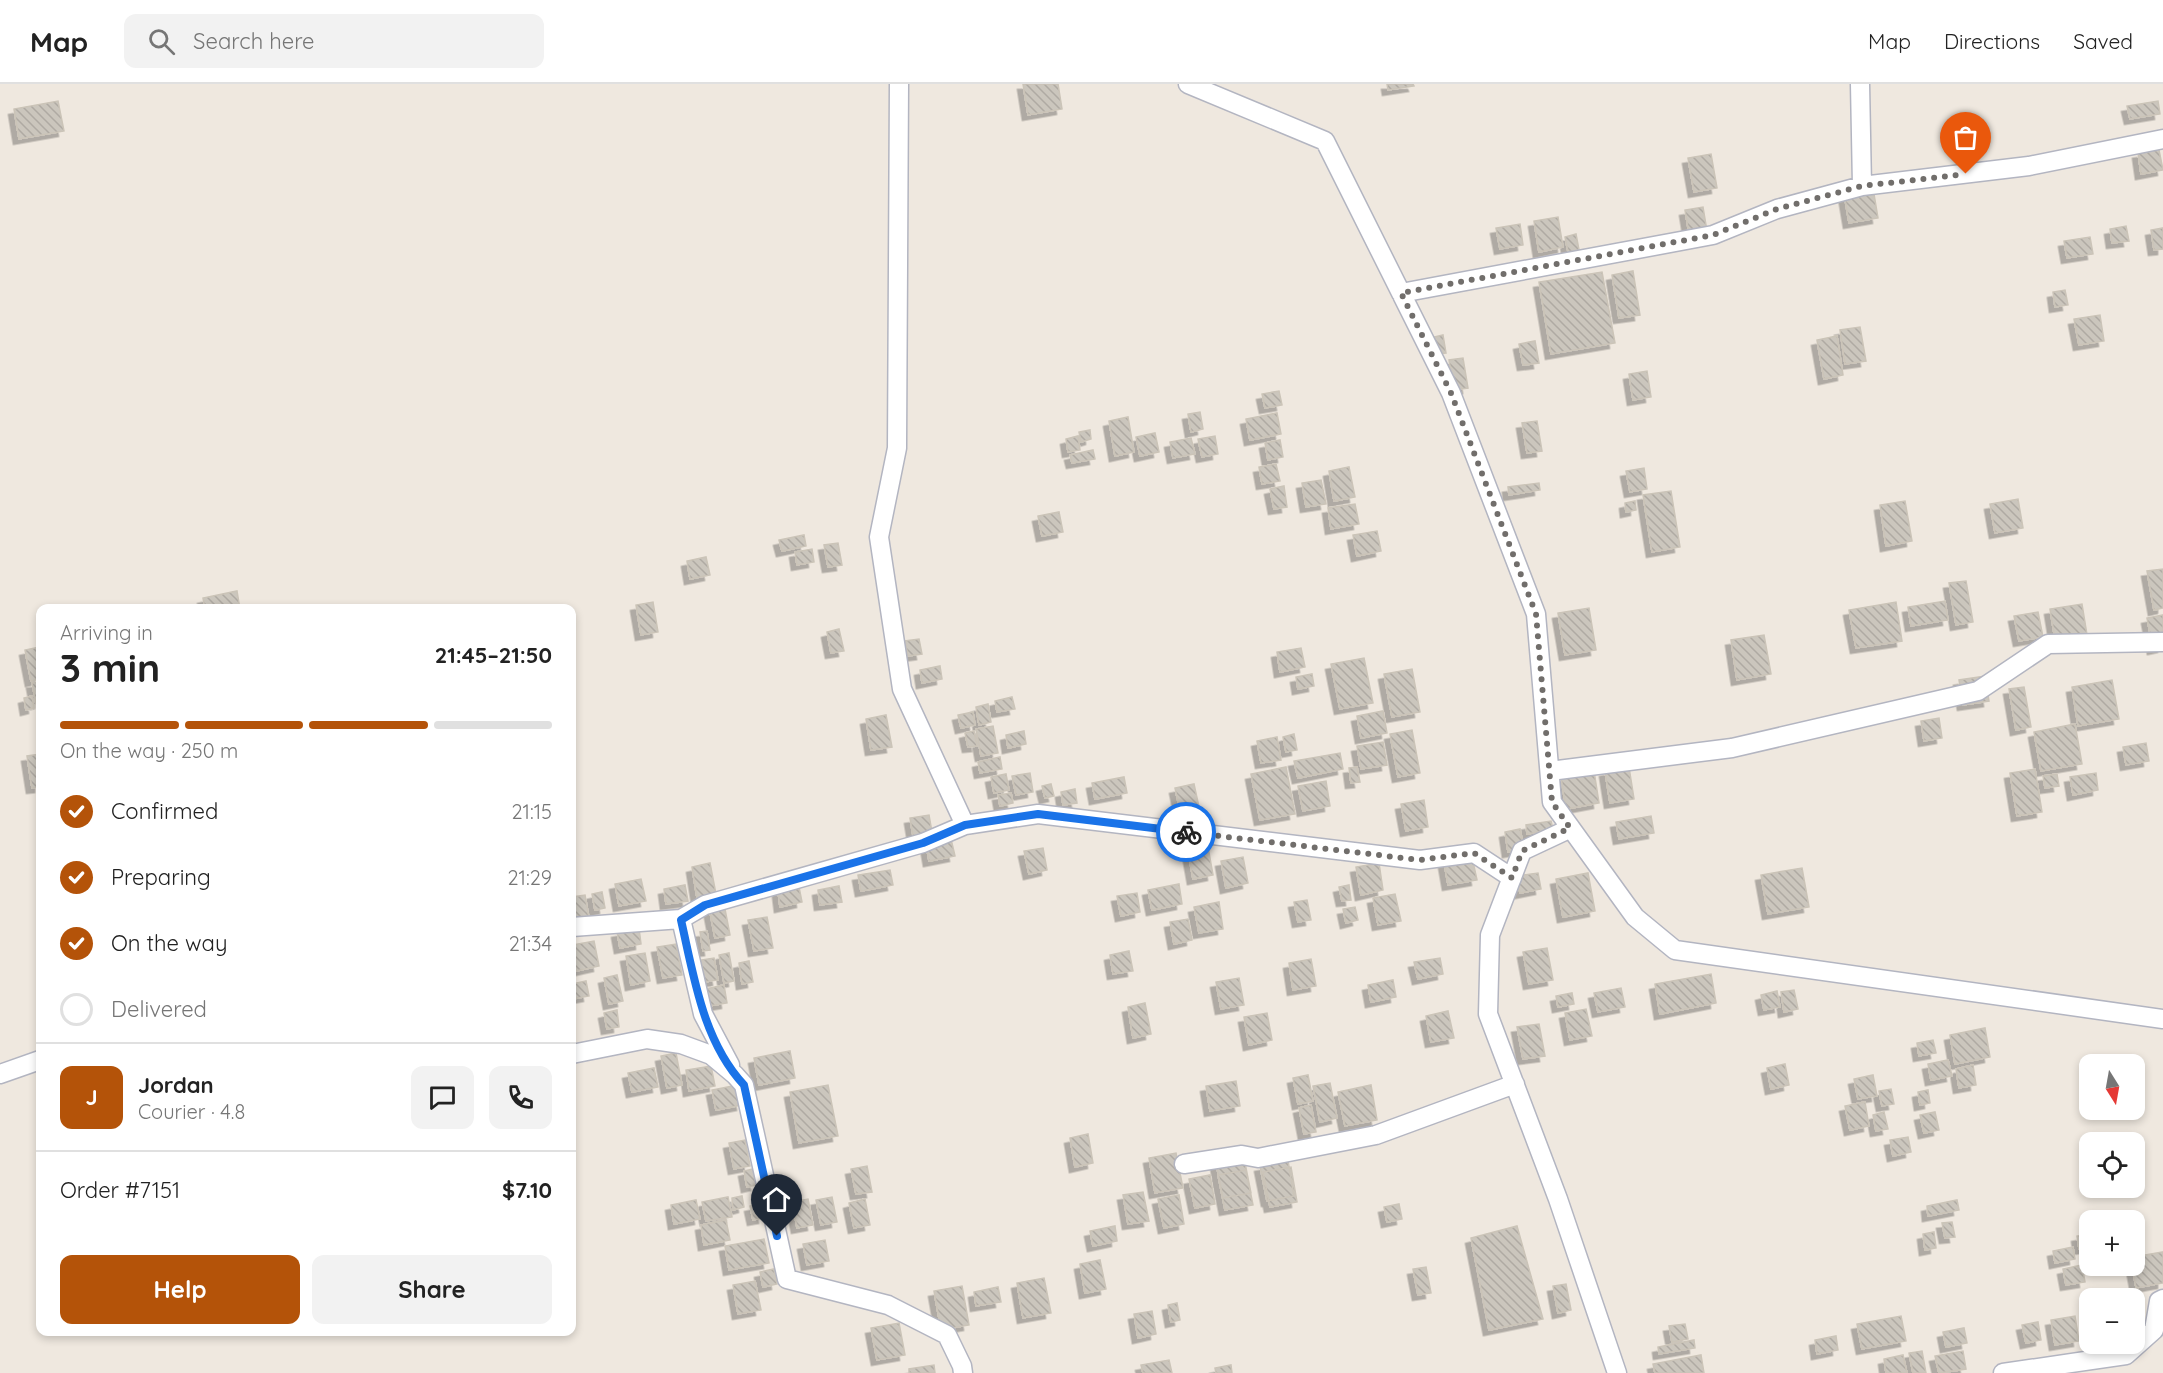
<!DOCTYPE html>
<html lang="en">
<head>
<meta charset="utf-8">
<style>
	:root { --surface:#fff; --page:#f2f2f2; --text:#222; --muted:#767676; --line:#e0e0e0; --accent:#b45309 }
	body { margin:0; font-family:Quicksand,sans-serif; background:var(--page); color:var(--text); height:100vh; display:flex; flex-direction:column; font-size:22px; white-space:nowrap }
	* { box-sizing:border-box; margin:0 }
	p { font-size:20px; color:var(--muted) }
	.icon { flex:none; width:33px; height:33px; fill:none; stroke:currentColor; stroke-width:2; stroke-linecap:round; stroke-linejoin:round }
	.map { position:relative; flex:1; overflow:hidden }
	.side { position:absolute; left:36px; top:520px; width:540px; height:732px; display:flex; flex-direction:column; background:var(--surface); border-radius:12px; box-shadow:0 3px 9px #0003 }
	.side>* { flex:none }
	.needle { width:39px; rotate:169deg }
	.fabs { position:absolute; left:2079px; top:970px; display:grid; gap:12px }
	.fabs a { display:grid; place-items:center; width:66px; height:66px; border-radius:12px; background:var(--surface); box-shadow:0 3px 9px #0003; font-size:30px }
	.pin { position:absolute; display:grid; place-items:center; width:51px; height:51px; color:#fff; margin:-62px -26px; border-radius:50% 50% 50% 0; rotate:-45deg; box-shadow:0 0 6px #0007 }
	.pin .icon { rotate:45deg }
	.courier { position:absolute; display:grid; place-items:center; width:60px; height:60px; margin:-30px; border:4px solid #1a73e8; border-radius:50%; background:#fff; color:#222; box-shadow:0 2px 8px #0007 }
	.head em { font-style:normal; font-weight:700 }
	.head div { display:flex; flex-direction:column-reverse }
	.head { display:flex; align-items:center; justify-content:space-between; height:102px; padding:0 24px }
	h1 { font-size:39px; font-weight:700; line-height:45px }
	.bar { display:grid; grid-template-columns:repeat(4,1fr); gap:9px 6px; align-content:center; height:72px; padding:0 24px }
	.bar i { height:8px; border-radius:4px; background:var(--line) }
	.bar .active { background:var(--accent) }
	.bar p { grid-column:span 4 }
	.line { display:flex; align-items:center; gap:15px; padding:0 24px; border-top:2px solid var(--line) }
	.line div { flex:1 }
	.round { display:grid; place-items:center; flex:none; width:63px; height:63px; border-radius:12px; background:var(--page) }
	ol { padding:0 24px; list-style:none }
	li { display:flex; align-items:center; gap:18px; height:66px }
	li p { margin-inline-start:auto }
	li .icon { padding:6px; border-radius:50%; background:var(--accent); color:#fff; stroke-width:4 }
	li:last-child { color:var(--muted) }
	li i { width:33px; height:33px; border:3px solid var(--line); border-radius:50% }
	.action { display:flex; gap:12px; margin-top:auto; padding:12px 24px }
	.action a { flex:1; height:69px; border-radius:12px; background:var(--accent); color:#fff; font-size:24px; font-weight:700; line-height:69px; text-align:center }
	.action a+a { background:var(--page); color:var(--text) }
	header { display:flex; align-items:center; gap:36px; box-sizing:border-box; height:84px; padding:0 30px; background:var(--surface); border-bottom:2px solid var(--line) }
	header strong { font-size:28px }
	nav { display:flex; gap:33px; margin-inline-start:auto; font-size:21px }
	.search { width:420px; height:54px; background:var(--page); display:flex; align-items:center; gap:15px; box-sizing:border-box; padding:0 21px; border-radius:12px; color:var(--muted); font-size:22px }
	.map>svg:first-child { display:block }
	.building { fill:url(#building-back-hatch); stroke:#cbc4b8; stroke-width:1.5; filter:url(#shadow) }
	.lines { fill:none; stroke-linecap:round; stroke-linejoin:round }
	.street-casing { stroke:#b3b5c1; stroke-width:21 }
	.street { stroke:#fff; stroke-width:18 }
	.done { stroke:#716e6b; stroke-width:6; stroke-dasharray:0 10.8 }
	.route { stroke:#1a73e8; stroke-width:8 }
</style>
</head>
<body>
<header>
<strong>Map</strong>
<div class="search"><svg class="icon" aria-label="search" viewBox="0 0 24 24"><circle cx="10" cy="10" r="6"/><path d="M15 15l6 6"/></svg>Search here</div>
<nav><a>Map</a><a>Directions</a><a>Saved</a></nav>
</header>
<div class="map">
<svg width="2163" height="1289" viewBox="0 0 2163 1289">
	<defs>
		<pattern id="building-back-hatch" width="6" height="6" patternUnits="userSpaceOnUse" patternTransform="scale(1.5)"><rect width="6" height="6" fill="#cbc6bd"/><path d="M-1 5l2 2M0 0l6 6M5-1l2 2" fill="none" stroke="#afaaa3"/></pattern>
		<filter id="shadow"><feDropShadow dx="-5.5" dy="5.5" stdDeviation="0" flood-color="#0004"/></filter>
	</defs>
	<rect width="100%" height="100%" fill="#efe8df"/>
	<path class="building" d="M1023,0H1058L1062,25L1028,31Z
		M1387,0H1413L1414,2L1388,6Z
		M58,17L64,47L19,55L14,25Z
		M2158,17L2160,30L2130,35L2127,22Z
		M2159,66L2163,86L2141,90L2138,69Z
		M1711,70L1717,104L1694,108L1688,74Z
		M1873,104L1878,134L1849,139L1844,109Z
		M1703,123L1707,147L1689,150L1685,126Z
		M1558,133L1563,163L1539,168L1534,137Z
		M1520,140L1523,161L1500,165L1496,144Z
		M2126,142L2129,157L2112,159L2110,145Z
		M2163,144V165L2154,166L2151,146Z
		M1576,150L1579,166L1568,168L1565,153Z
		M2090,153L2093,170L2067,174L2064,157Z
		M1633,187L1640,231L1619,234L1612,191Z
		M1602,188L1615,259L1551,270L1539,198Z
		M2065,206L2068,221L2055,223L2053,208Z
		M2100,231L2104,257L2079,261L2074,235Z
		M1860,243L1866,277L1845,280L1840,246Z
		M1443,251L1446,269L1437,270L1434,253Z
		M1837,252L1843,291L1824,295L1817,256Z
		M1535,257L1539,279L1523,281L1519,260Z
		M1463,274L1468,304L1454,306L1449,276Z
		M1647,287L1651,313L1633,316L1629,290Z
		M1279,307L1282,321L1265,324L1262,310Z
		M1200,328L1203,345L1191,348L1188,330Z
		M1277,329L1281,350L1250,356L1246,335Z
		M1128,333L1134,368L1115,372L1109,337Z
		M1537,337L1542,367L1527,369L1522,339Z
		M1090,346L1091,355L1081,358L1079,348Z
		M1155,349L1159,368L1140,372L1136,353Z
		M1078,352L1080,366L1068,368L1066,355Z
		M1215,352L1218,370L1202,373L1198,355Z
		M1191,354L1195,370L1173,374L1170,358Z
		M1280,356L1283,373L1268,376L1265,359Z
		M1093,366L1095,375L1072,379L1070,371Z
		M1276,380L1280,397L1262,400L1259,383Z
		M1349,383L1355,413L1334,417L1329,387Z
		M1644,384L1647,405L1630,408L1626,387Z
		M1321,396L1326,420L1306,423L1302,399Z
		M1539,399L1540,406L1509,411L1508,403Z
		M1284,402L1287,423L1274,425L1270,405Z
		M1671,407L1680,463L1652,468L1643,411Z
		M2018,415L2023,444L1995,449L1990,420Z
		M1635,417L1636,426L1626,428L1625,419Z
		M1905,417L1912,457L1886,462L1880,421Z
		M1355,420L1359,440L1331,445L1328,424Z
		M1059,428L1063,448L1042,452L1038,432Z
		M1377,447L1381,467L1357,472L1353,451Z
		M804,451L806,462L782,467L779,456Z
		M838,459L842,481L828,483L824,461Z
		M812,465L814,478L797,481L795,468Z
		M706,473L710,491L690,495L687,477Z
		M2163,485V524L2154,526L2147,487Z
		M1966,497L1973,538L1956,541L1949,499Z
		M237,507L240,525H205L203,514Z
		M1945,517L1948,536L1911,542L1908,523Z
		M653,518L658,548L641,551L636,521Z
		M1896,518L1902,557L1856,564L1849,526Z
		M2082,520L2088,557L2056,562L2050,525Z
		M1589,524L1596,566L1565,571L1558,529Z
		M2038,528L2043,553L2019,557L2014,532Z
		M2163,531V563L2153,565L2147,534Z
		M839,545L844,567L831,569L827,548Z
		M1764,551L1771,590L1737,596L1731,556Z
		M919,555L922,570L908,572L905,557Z
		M40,563V595L31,597L25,566Z
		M1301,564L1305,583L1280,588L1277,568Z
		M1364,574L1373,619L1340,625L1331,580Z
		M940,582L942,595L922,599L920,586Z
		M1412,585L1420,628L1392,633L1384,590Z
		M1312,590L1314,602L1298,605L1296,593Z
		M1985,592L1989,617L1963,621L1959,596Z
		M2112,596L2119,635L2078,642L2072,603Z
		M40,598V619L36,620L32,599Z
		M2024,603L2031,643L2016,646L2009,605Z
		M32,612L34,624L26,626L24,614Z
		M1012,613L1015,625L997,628L995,617Z
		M988,620L991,638L979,641L976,623Z
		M1383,627L1387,649L1361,654L1357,632Z
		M973,628L975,641L961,644L958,631Z
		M886,631L892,663L871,666L866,635Z
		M1939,634L1942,654L1924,657L1921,637Z
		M2075,640L2082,680L2041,687L2034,648Z
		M993,642L998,669L981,672L976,645Z
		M1412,646L1420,689L1398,693L1390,650Z
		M974,647L977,662L968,663L965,649Z
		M1024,647L1026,660L1008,664L1006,651Z
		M1294,650L1297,666L1286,668L1283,653Z
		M1277,653L1281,676L1261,679L1257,657Z
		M1383,658L1387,681L1361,685L1357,662Z
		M2146,659L2149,677L2126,681L2123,663Z
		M1340,669L1343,685L1298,694L1294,677Z
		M40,670V703L32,704L27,672Z
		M1000,673L1002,685L980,689L978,678Z
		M1286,683L1295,730L1260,736L1251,690Z
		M1357,683L1360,698L1351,699L1349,684Z
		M1629,683L1634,715L1610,719L1605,687Z
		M2035,685L2042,728L2017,732L2010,689Z
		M1594,687L1599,719L1566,725L1561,693Z
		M1030,689L1033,708L1016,711L1012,692Z
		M2096,689L2098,706L2073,711L2070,693Z
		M1006,690L1009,706L994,709L991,693Z
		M2057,690L2059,702L2045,704L2043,692Z
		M1124,693L1127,709L1095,715L1092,699Z
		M1326,697L1330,722L1303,727L1298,702Z
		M1051,700L1054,712L1045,714L1042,702Z
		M1194,700L1199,723L1180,727L1175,704Z
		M1075,705L1077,719L1063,721L1061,708Z
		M1011,709L1013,719L1000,722L998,711Z
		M1424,716L1428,743L1406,747L1401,720Z
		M929,731L933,754L914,758L910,734Z
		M1651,732L1654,749L1619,755L1616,738Z
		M1551,737L1553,745L1527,750L1526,741Z
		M1520,745L1524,765L1508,768L1505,748Z
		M951,755L955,772L929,777L926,760Z
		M1208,763L1213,791L1193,795L1188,767Z
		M1043,764L1047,786L1029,790L1024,767Z
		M1243,773L1248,799L1226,804L1221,777Z
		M1472,773L1477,796L1448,801L1444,778Z
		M710,779L716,810L697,814L692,783Z
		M1379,779L1383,806L1361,811L1356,783Z
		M1802,784L1809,823L1768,830L1761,791Z
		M890,786L893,801L861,807L858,791Z
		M1538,789L1541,805L1520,809L1517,792Z
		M1588,789L1595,827L1563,833L1556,795Z
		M641,795L646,817L619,822L615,800Z
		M1179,800L1182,820L1152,826L1148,806Z
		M685,801L688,817L666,820L664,805Z
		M1349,801L1351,816L1342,817L1339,803Z
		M839,802L842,818L820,821L818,806Z
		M799,803L802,818L780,823L778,807Z
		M602,808L605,824L595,826L592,810Z
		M1137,809L1140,828L1121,832L1117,812Z
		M1395,810L1401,837L1378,841L1373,814Z
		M585,811L589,834L572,837V813Z
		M1307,816L1311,836L1298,838L1294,818Z
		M1219,818L1223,845L1199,849L1194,823Z
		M724,820L730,851L715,854L709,823Z
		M1355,823L1358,836L1346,839L1343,825Z
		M767,833L773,864L754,867L748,836Z
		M1188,835L1192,856L1174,860L1170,838Z
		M639,844L641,860L620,864L617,848Z
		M707,847L710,866L703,867L700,848Z
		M594,857L599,882L576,887L572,861Z
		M676,860L682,891L663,894L657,863Z
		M1547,864L1553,896L1529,900L1523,868Z
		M1129,867L1133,887L1113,890L1110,871Z
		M645,869L650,897L631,901L626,872Z
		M729,869L734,897L724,899L719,871Z
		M714,874L718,896L705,898L701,876Z
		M1440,874L1443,890L1418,895L1414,878Z
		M1311,875L1316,902L1293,906L1289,879Z
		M749,877L753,898L742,900L739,879Z
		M1711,890L1716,919L1660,930L1655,900Z
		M617,891L623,917L609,920L604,894Z
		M1239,894L1244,921L1221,925L1216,898Z
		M1393,896L1396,913L1371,918L1368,901Z
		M586,897L589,912L572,915V900Z
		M724,901L727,919L704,923L701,906Z
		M1621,904L1625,923L1598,928L1594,909Z
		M1794,906L1798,925L1784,928L1781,908Z
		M1777,907L1780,923L1764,926L1761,911Z
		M1572,909L1574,920L1558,923L1556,912Z
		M1145,919L1151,950L1133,954L1128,923Z
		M1586,925L1592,952L1570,956L1565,929Z
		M617,926L619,943L607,945L604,929Z
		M1448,927L1454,954L1431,958L1426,932Z
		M1267,929L1272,956L1249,961L1244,933Z
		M1539,940L1545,972L1523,975L1517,943Z
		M1985,944L1990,973L1955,980L1950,951Z
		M1933,956L1936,969L1919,972L1917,959Z
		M790,967L795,994L759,1001L754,974Z
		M676,969L682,1001L667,1004L661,972Z
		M1948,976L1952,992L1931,996L1928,980Z
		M1785,980L1789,1001L1771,1005L1767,984Z
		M1973,981L1976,1001L1959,1004L1956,985Z
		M711,982L715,1002L689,1007L686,986Z
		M654,984L658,1003L632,1008L628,989Z
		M1308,991L1313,1017L1298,1020L1293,994Z
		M1873,991L1877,1012L1858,1015L1854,995Z
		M1236,997L1240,1022L1210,1027L1206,1002Z
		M1330,999L1337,1034L1320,1038L1313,1002Z
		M738,1001L742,1021L716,1026L712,1006Z
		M828,1001L838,1052L799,1059L790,1008Z
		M1371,1001L1377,1036L1345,1042L1338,1008Z
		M1891,1005L1894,1020L1882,1022L1879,1007Z
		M1928,1006L1930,1019L1920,1021L1918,1008Z
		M1865,1018L1869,1042L1850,1046L1845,1022Z
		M1311,1021L1316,1048L1304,1050L1299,1024Z
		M1884,1028L1888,1045L1876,1047L1873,1031Z
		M1935,1028L1939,1046L1924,1049L1920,1031Z
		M1088,1050L1093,1079L1075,1083L1070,1054Z
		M1908,1053L1911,1068L1893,1072L1890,1056Z
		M745,1056L750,1082L734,1085L729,1059Z
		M1176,1069L1183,1104L1155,1109L1149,1074Z
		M1244,1074L1251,1109L1223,1114L1216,1079Z
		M1288,1077L1294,1112L1267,1117L1260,1082Z
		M867,1082L872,1108L856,1110L851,1085Z
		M1291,1083L1297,1118L1270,1123L1263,1088Z
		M753,1085L756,1101L747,1103L744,1087Z
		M1246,1086L1253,1121L1225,1126L1218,1091Z
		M1210,1091L1215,1120L1195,1124L1189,1095Z
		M1143,1108L1149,1137L1128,1140L1123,1111Z
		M1179,1111L1184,1140L1164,1144L1158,1115Z
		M742,1112L744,1123L733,1126L732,1114Z
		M728,1113L732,1133L706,1137L702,1118Z
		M832,1113L837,1138L821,1141L816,1116Z
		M808,1115L813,1141L797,1144L792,1118Z
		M865,1115L870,1141L854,1144L849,1119Z
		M696,1116L700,1135L674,1140L671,1121Z
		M1957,1116L1959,1126L1928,1132L1927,1122Z
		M761,1120L764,1134L753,1136L750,1122Z
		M1399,1120L1402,1135L1387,1138L1384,1123Z
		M726,1136L730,1156L704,1161L701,1141Z
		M1952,1138L1955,1153L1945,1154L1942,1139Z
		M1115,1142L1117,1157L1093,1162L1090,1147Z
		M1517,1142L1543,1235L1489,1246L1471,1154Z
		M1934,1148L1936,1164L1925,1166L1923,1150Z
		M2089,1150L2090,1163L2079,1165L2077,1152Z
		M764,1155L769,1179L729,1186L725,1162Z
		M825,1156L829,1177L807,1181L803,1160Z
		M2073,1163L2075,1175L2055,1179L2053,1167Z
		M2163,1168V1199L2136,1204L2132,1182H2134V1173Z
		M1100,1176L1106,1205L1085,1209L1080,1180Z
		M2082,1181L2085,1198L2066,1201L2063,1185Z
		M1426,1183L1431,1209L1418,1211L1413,1185Z
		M774,1185L777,1200L763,1203L760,1188Z
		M1044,1194L1051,1229L1023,1234L1017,1199Z
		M755,1197L761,1226L738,1230L733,1201Z
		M1566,1200L1571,1226L1558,1229L1553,1202Z
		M962,1202L969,1241L941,1246L934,1207Z
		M998,1203L1001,1218L976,1222L974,1208Z
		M1177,1219L1180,1236L1171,1238L1168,1221Z
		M2140,1220L2144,1242L2134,1243V1221Z
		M1152,1227L1156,1250L1138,1254L1134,1230Z
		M1901,1232L1906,1257L1862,1265L1857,1240Z
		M2075,1232L2079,1257L2055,1261L2051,1236Z
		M2038,1238L2041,1256L2026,1259L2022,1241Z
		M899,1239L905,1271L877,1276L871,1244Z
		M1685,1240L1688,1255L1672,1258L1669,1242Z
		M1964,1244L1967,1259L1946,1263L1943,1248Z
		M1836,1252L1838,1266L1817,1270L1815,1256Z
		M1694,1256L1695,1264L1659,1270L1658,1263Z
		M1922,1267L1926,1289H1913L1909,1269Z
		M1963,1267L1966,1285L1939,1289L1935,1272Z
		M1701,1271L1704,1289H1655L1653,1280Z
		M1903,1271L1907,1289H1886L1884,1275Z
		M1169,1276L1172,1289H1143L1141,1281Z
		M934,1281L935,1289H909V1285Z
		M1231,1281L1232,1289H1216L1215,1284Z"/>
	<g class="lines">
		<defs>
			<path id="street" d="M899,0L897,364L879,453L902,605L965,741
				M1188,0L1325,57L1451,309L1536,530L1552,718L1635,833L1675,866L2163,935
				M1860,0L1862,102
				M1401,209L1713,151L1777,125L1862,102L2029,82L2163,55
				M1550,687L1732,664L1978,607L2048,560L2163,558
				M1571,744L1522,767L1490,851L1488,930L1558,1115L1617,1289
				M681,835L703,930L730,981
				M572,843L681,835L705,821L923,759L965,741L1038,730L1420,776L1474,769L1512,794
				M572,970L647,955L681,960L711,971L735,991L744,1001L787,1195L888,1221L947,1251L962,1282L963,1289
				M0,990L40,976
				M1184,1080L1242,1071L1258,1074L1376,1051L1515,1000
				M2003,1289L2126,1271L2154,1246L2159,1217L2163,1215"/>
		</defs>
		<use href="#street" class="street-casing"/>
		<use href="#street" class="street"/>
	</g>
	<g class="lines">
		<path class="done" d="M1186,748L1420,776L1474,769L1512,794L1522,767L1570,744L1552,718L1536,530L1451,309L1401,209L1713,151L1777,125L1862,102L1966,90"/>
		<path class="route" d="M777,1152L744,1001C703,957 694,893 681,836L705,821L923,759L965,741L1038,730L1186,748"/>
	</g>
</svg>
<div class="fabs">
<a><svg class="needle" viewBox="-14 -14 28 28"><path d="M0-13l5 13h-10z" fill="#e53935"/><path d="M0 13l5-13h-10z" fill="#767676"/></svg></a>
<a><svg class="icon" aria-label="locate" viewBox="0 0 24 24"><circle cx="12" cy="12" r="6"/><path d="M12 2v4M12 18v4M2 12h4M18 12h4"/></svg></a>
<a>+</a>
<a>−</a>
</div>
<div class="pin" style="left:1966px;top:90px;background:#ea580c"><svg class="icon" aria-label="bag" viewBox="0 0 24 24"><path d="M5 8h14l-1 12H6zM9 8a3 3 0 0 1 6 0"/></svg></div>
<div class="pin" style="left:777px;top:1152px;background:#1f2937"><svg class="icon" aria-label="home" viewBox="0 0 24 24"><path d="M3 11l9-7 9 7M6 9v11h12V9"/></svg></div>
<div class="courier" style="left:1186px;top:748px"><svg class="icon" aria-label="bike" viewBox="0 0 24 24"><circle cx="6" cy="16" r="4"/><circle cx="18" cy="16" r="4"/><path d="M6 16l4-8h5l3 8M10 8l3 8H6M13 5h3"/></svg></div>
<section class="side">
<div class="head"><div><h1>3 min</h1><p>Arriving in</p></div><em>21:45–21:50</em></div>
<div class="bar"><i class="active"></i><i class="active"></i><i class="active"></i><i></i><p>On the way · 250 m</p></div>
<ol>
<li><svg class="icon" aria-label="check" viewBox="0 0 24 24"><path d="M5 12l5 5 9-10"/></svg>Confirmed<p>21:15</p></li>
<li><svg class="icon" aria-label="check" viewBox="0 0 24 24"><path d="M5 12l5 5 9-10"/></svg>Preparing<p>21:29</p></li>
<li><svg class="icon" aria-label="check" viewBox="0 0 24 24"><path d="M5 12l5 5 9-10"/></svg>On the way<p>21:34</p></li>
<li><i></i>Delivered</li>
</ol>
<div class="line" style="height:108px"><b class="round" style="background:var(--accent);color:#fff">J</b><div><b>Jordan</b><p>Courier · 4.8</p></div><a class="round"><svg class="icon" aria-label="chat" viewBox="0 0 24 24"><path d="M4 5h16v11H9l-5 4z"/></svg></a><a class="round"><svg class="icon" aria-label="phone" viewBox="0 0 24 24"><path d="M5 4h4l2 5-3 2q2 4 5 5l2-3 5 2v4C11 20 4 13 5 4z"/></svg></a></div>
<div class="line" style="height:78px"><div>Order #7151</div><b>$7.10</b></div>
<div class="action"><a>Help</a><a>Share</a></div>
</section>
</div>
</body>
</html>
